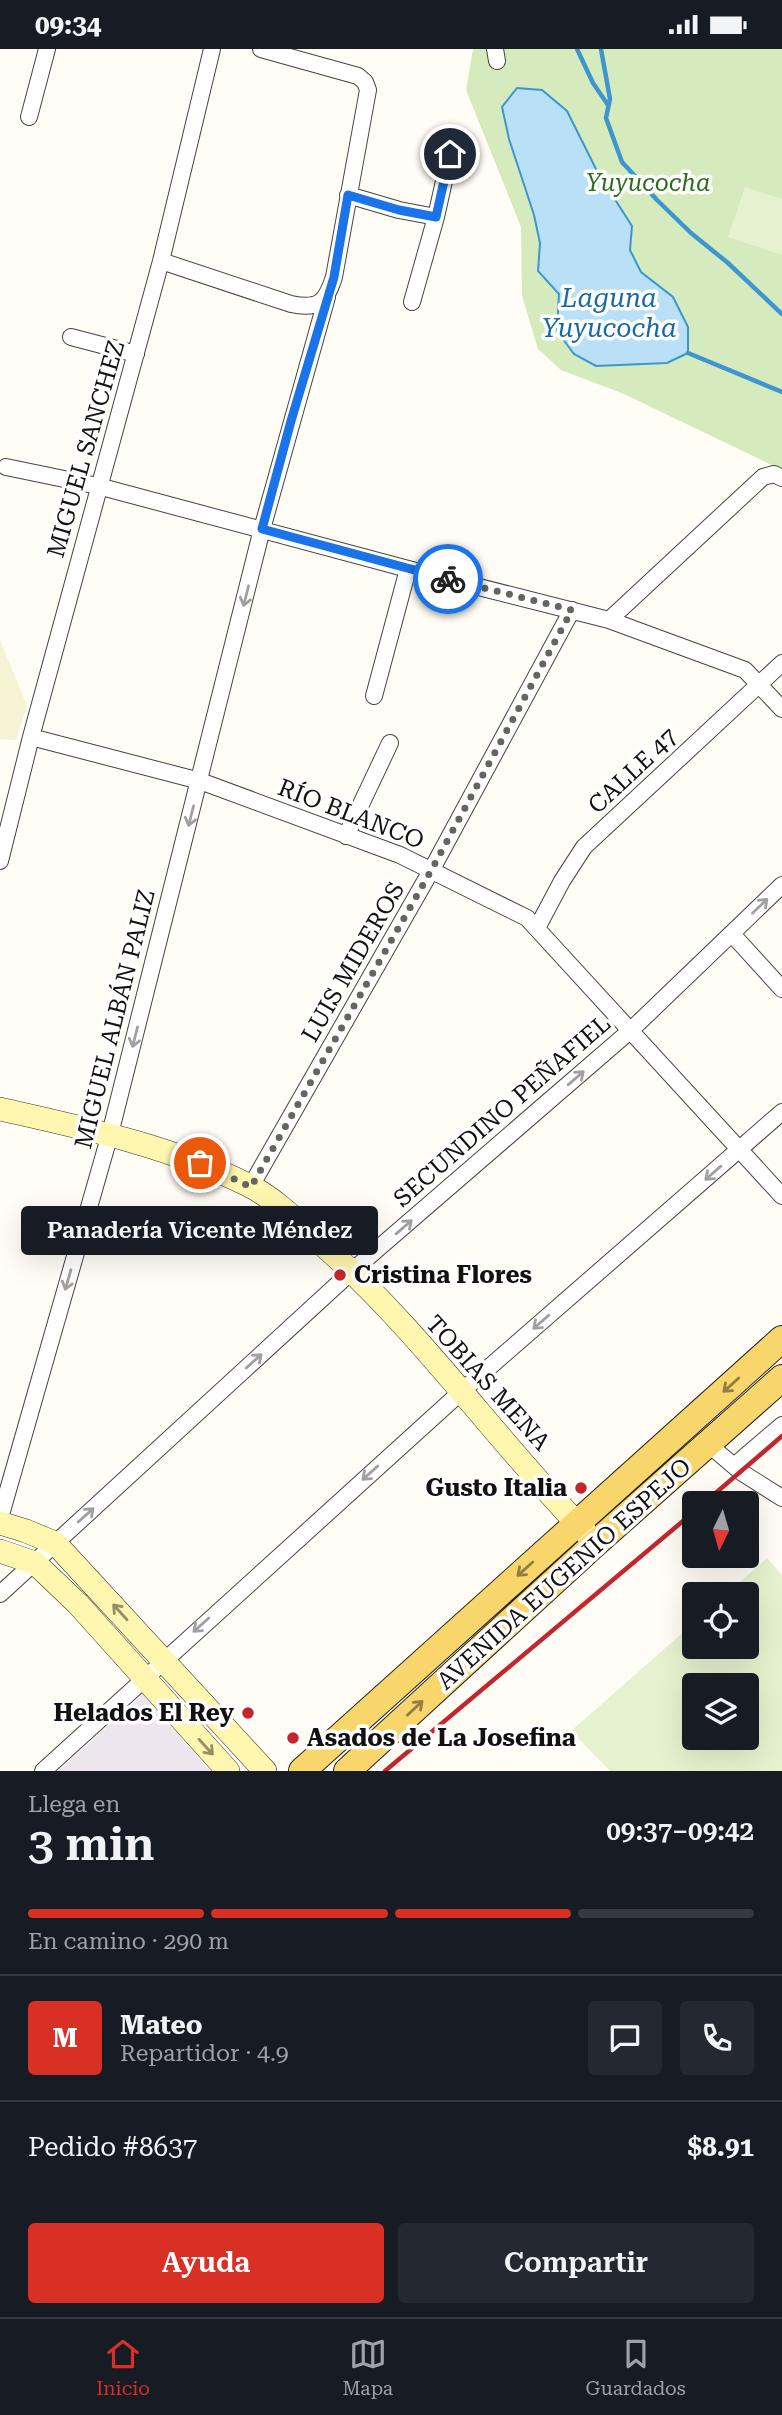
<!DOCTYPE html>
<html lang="es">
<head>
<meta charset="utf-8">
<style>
	:root { --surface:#171b24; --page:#242831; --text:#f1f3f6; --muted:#9ea1a6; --line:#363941; --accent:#d93025 }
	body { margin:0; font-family:"Roboto Serif",serif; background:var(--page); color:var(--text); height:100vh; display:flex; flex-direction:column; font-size:26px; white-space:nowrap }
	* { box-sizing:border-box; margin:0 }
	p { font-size:23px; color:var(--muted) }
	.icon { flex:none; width:38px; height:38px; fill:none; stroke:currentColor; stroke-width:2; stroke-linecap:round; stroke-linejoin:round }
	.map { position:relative; height:1722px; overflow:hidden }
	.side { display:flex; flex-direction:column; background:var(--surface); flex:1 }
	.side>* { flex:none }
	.needle { width:46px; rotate:185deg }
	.buttons { position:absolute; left:682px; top:1442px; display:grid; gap:14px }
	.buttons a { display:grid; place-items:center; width:77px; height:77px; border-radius:7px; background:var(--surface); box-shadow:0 7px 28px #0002; font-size:35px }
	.pin { position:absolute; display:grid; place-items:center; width:60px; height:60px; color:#fff; margin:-30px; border:4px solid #fff; border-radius:50%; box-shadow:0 2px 7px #0007 }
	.courier { position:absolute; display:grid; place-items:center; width:70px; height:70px; margin:-35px; border:5px solid #1a73e8; border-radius:50%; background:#fff; color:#222; box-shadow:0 2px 9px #0007 }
	.bubble { position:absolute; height:49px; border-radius:7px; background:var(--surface); box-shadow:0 7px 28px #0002; font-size:23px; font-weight:600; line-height:49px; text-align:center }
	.summary em { font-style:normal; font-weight:600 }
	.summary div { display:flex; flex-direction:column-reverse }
	.summary { display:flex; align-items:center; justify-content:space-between; height:119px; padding:0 28px }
	h1 { font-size:46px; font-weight:600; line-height:52px }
	.bar { display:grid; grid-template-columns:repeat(4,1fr); gap:10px 7px; align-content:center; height:84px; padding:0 28px }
	.bar i { height:9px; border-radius:5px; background:var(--line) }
	.bar .on { background:var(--accent) }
	.bar p { grid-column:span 4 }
	.line { display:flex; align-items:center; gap:18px; padding:0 28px; border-top:2px solid var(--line) }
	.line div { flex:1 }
	.round { display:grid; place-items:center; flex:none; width:74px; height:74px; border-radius:7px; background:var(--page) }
	.primary-button { display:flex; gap:14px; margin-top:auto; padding:14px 28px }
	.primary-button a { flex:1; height:80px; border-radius:7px; background:var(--accent); color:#fff; font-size:28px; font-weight:600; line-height:80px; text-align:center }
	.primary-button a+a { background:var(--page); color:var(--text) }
	.status { display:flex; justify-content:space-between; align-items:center; height:49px; padding:0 35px; background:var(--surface); direction:ltr }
	.status svg { height:19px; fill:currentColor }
	.menu { display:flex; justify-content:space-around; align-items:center; height:98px; border-top:2px solid var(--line); background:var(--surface); font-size:19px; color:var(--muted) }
	.menu a { display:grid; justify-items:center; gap:4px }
	.menu .on { color:var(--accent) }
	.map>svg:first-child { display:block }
	.industrial { fill:#eee6ef }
	.farmland { fill:#f6f3d4 }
	.green { fill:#d5ebbd }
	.pitch { fill:#e6f2cf; fill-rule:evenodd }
	.water { fill:#b9e0f7; stroke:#3f96cf; stroke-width:2 }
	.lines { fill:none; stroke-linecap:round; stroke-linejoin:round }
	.stream { stroke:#3f96cf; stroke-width:4.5 }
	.street-casing { stroke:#444; stroke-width:18 }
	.secondary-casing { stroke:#333; stroke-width:24 }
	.primary-casing { stroke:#222; stroke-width:28 }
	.street { stroke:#fff; stroke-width:16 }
	.secondary { stroke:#fff6b0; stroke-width:23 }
	.primary { stroke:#f9d66b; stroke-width:26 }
	.rail { stroke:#c4262e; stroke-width:4.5 }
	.oneway { stroke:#a0a0a0 }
	.oneway2 { stroke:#917d42 }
	.oneway3 { stroke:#948f68 }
	.done { stroke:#646461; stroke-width:7; stroke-dasharray:0 12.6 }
	.route { stroke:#1a73e8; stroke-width:9 }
	.poi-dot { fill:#c4262e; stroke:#fff; stroke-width:2.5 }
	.labels { text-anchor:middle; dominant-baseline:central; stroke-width:7; stroke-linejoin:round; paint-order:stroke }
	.park-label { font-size:24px; font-style:italic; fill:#2f6b1f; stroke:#fff }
	.street-label { font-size:24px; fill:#111; stroke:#fff }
	.poi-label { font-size:24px; font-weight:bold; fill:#111; stroke:#fff; text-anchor:start }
	.water-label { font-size:26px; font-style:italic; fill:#1768a6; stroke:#fff }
</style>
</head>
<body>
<div class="status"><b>09:34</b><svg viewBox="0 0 49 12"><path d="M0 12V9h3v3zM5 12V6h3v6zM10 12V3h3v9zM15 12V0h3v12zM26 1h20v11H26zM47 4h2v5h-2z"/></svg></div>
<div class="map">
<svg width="782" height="1722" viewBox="0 0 782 1722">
	<rect width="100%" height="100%" fill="#fffdf5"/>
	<path class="industrial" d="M143,1645L210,1722H58Z"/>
	<path class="farmland" d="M0,591L27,657L16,691L0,690Z"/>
	<path class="green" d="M473,0H782V421L624,345L561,321L538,300L522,247L521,178L466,41Z"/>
	<path class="pitch" d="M745,138L782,150V206L728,188Z
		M767,1509L782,1526V1722H610L571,1682L695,1573V1598H747V1545H726ZM695,1636H747V1689H695Z"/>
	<path class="water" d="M517,39L542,41L567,62L598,124L632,177L630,201L641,223L673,248L688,278V304L667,314L596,317L574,305L557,282L559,245L538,222L540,194L534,166L509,90L502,58Z"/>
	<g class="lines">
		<path class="stream" d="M577,0L593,34L608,56
			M601,0L610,50L606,69L622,113L657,151L691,184L728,214L782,265
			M688,304L782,343"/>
		<defs>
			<path id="street" d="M495,0L497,12
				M29,68L47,0
				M348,146L399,161L436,168
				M161,212L291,255C319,261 326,253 334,228L368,41L365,33L358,27L261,0
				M412,253L436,168L450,105
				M71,288L136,305
				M6,418L98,437L408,520L609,571L745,621L782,660
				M609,571L763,428L774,425L782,429
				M374,647L408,520
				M31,688L200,732L400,806L527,869L782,1147
				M346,787L390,694
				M0,812L31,688L161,212L212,0
				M537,879L562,832L584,798L782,614
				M732,885L782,940
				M251,1137L432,820L572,561
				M708,1395L741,1423L782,1449
				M734,1417L782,1376
				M0,1469L110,1085L262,480L327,248
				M0,1545L352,1222L631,981L782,836
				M43,1722L462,1342L782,1063"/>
			<path id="secondary" d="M0,1060C84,1079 170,1097 248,1136C276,1150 300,1175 323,1196C421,1283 497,1392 588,1486
				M0,1474L26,1482L55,1494L265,1722
				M0,1502L35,1514L78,1555L228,1722"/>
			<path id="primary" d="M302,1722L782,1290
				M347,1722L596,1494L782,1329"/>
		</defs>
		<use href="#street" class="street-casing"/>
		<use href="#secondary" class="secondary-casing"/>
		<use href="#primary" class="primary-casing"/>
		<use href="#street" class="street"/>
		<use href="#secondary" class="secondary"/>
		<use href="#primary" class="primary"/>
		<path class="rail" d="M704,1454L782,1387
			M385,1722L695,1462"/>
	</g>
	<defs><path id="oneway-shaft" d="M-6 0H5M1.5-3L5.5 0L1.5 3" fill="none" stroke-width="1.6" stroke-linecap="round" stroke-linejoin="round" transform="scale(1.75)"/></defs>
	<g class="oneway">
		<use href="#oneway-shaft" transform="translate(246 547) rotate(104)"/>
		<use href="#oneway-shaft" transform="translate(191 767) rotate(104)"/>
		<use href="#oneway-shaft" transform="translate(760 857) rotate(-44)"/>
		<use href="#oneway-shaft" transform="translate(135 988) rotate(104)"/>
		<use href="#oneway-shaft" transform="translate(576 1029) rotate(-41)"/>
		<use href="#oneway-shaft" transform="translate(713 1124) rotate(139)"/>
		<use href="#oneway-shaft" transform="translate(404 1178) rotate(-41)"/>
		<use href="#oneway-shaft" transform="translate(68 1231) rotate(106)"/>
		<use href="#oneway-shaft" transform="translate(541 1273) rotate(139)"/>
		<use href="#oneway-shaft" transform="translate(254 1312) rotate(-42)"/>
		<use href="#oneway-shaft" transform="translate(370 1424) rotate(138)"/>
		<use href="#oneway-shaft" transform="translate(86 1466) rotate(-42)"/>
		<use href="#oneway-shaft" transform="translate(201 1576) rotate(138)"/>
	</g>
	<g class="oneway2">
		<use href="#oneway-shaft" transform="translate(731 1336) rotate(138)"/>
		<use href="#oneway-shaft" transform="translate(525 1520) rotate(138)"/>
		<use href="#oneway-shaft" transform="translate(415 1659) rotate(-43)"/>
	</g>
	<g class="oneway3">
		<use href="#oneway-shaft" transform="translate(120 1563) rotate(-132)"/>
		<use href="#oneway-shaft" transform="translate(206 1698) rotate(48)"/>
	</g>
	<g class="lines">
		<path class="done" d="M200,1114L251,1138L432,820L572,561L448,530"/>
		<path class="route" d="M448,530L262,480L291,372L334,228L348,146L399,161L436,168L450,105"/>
	</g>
	<g class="poi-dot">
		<circle cx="340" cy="1226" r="7"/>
		<circle cx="581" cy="1439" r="7"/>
		<circle cx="248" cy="1664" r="7"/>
		<circle cx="293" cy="1689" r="7"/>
	</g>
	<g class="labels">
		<g class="park-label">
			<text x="648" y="134">Yuyucocha</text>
		</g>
		<g class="street-label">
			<text transform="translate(86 400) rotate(-74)">MIGUEL SANCHEZ</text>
			<text transform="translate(633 722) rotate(-43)">CALLE 47</text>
			<text transform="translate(351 765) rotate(21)">RÍO BLANCO</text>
			<text transform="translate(353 913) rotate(-60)">LUIS MIDEROS</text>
			<text transform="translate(115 970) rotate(-76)">MIGUEL ALBÁN PALIZ</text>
			<text transform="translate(502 1062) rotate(-41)">SECUNDINO PEÑAFIEL</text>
			<text transform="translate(488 1334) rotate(48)">TOBIAS MENA</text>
			<text transform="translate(564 1525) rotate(-42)">AVENIDA EUGENIO ESPEJO</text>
		</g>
		<g class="poi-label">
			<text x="354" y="1226">Cristina Flores</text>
			<text x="567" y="1439" text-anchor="end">Gusto Italia</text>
			<text x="234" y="1664" text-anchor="end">Helados El Rey</text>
			<text x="307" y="1689">Asados de La Josefina</text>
		</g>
		<g class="water-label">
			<text x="609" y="249">Laguna<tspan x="609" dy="30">Yuyucocha</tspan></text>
		</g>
	</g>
</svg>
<div class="buttons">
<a><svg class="needle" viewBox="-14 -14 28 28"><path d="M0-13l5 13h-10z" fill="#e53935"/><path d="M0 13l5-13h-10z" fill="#9ea1a6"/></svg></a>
<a><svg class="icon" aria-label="locate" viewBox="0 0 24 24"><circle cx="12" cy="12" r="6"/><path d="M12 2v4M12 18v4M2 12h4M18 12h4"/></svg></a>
<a><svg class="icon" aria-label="layers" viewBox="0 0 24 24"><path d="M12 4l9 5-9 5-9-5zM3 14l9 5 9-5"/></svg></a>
</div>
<div class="pin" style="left:200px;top:1114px;background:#ea580c"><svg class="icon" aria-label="bag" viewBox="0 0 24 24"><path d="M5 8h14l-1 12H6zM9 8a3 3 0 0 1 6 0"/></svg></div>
<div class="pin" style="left:450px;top:105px;background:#1f2937"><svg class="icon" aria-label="home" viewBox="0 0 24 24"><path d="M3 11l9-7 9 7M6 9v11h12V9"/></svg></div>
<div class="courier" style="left:448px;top:530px"><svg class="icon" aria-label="bike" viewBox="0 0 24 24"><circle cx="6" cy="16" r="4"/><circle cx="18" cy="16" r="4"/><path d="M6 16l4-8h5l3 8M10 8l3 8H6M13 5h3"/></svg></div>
<div class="bubble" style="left:21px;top:1157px;width:357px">Panadería Vicente Méndez</div>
</div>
<section class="side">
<div class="summary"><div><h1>3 min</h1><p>Llega en</p></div><em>09:37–09:42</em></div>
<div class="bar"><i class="on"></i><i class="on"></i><i class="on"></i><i></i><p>En camino · 290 m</p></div>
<div class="line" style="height:126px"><b class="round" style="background:var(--accent);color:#fff">M</b><div><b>Mateo</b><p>Repartidor · 4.9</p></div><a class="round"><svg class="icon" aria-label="chat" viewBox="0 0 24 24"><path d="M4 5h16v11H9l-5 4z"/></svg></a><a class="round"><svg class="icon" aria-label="phone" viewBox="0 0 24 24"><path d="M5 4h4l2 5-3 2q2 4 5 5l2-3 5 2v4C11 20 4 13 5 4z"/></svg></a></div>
<div class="line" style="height:91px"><div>Pedido #8637</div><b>$8.91</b></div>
<div class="primary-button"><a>Ayuda</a><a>Compartir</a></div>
</section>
<nav class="menu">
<a class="on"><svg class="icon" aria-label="home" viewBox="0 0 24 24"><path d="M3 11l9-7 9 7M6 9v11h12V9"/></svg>Inicio</a>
<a><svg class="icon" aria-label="map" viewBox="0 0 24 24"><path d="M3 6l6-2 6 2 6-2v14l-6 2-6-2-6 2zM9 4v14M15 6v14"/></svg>Mapa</a>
<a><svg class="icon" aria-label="saved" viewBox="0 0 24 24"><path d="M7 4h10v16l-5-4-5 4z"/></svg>Guardados</a>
</nav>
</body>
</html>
